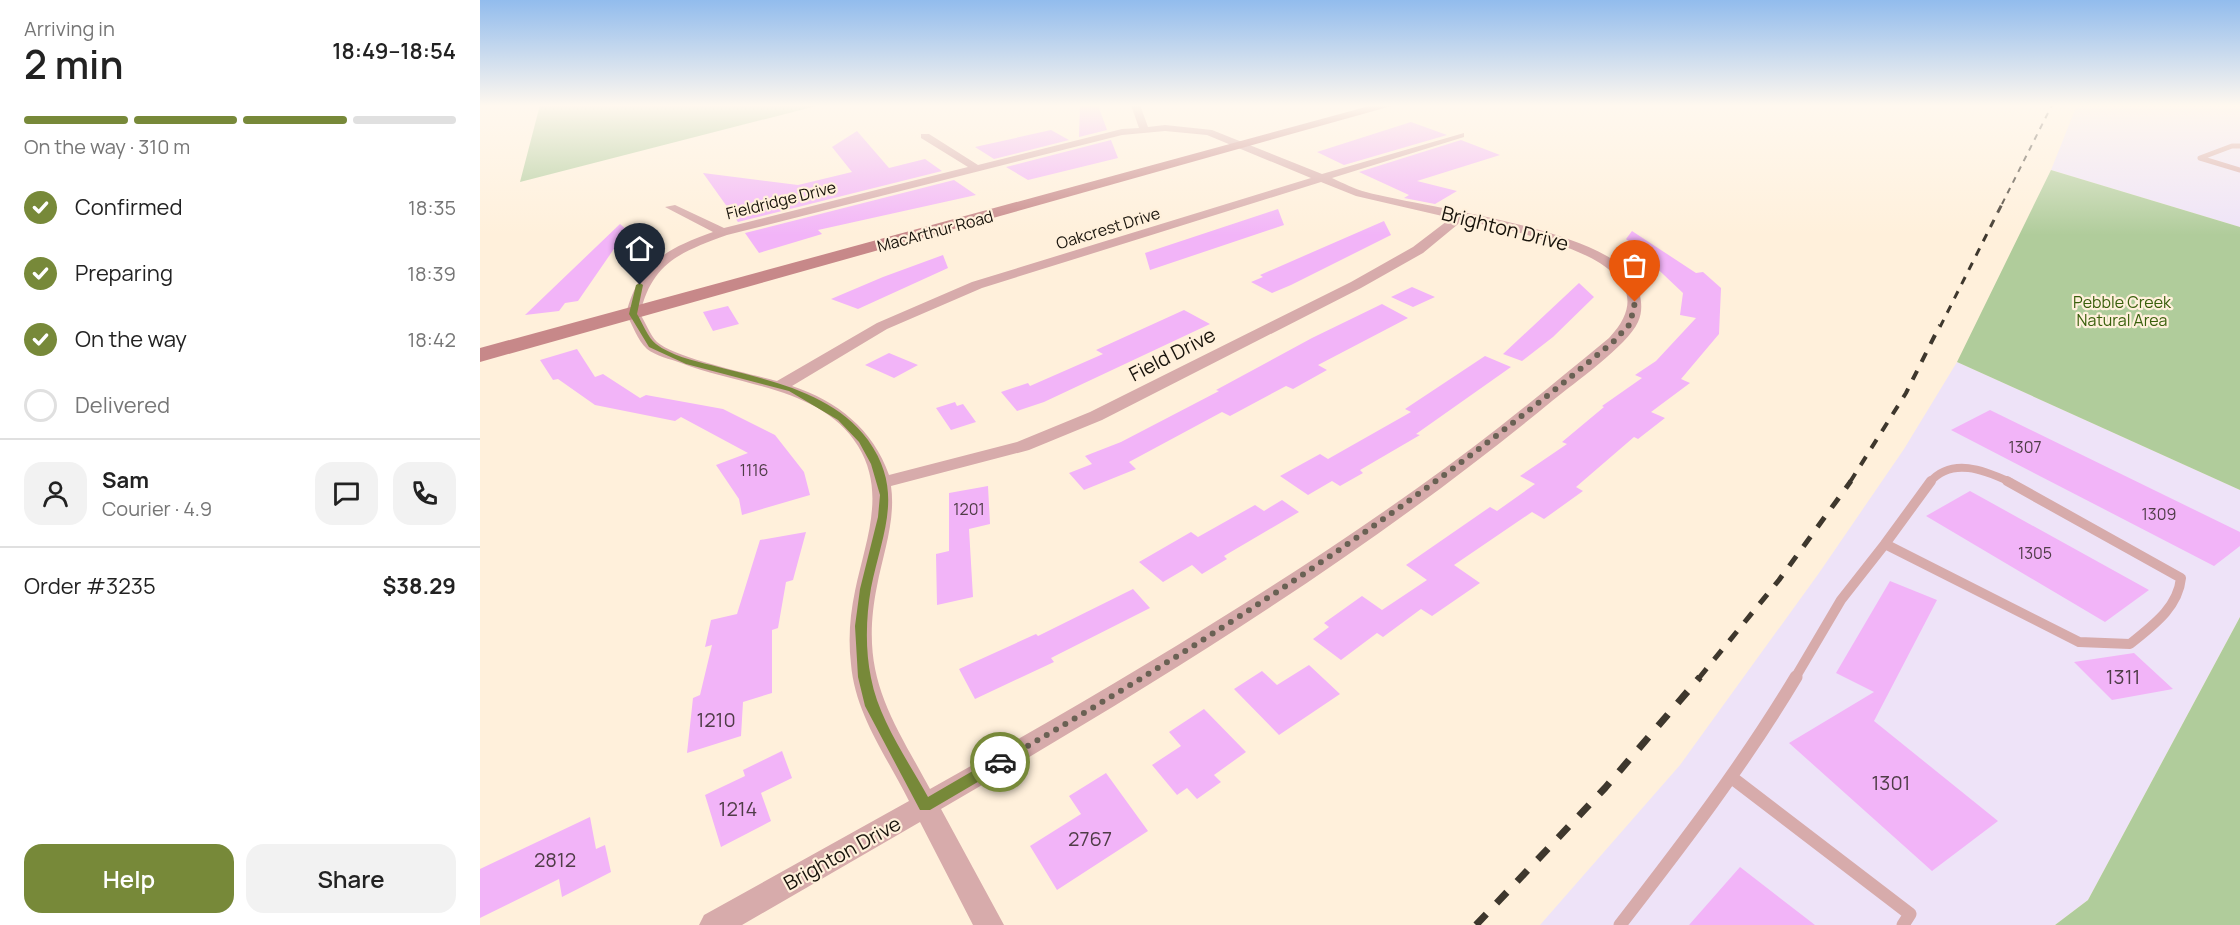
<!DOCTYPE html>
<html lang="en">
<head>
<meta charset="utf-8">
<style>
	:root { --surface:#fff; --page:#f2f2f2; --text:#222; --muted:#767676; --line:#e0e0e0; --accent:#778939 }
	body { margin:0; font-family:Manrope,sans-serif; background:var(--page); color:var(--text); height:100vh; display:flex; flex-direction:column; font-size:22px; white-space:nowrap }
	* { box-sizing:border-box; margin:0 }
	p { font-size:20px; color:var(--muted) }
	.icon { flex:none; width:33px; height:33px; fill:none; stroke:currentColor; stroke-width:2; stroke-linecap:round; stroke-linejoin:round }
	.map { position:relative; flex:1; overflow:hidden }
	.sheet { display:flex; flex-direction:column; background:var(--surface); width:480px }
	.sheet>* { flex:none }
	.pin { position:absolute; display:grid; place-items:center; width:51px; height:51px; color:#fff; margin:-62px -26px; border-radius:50% 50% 50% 0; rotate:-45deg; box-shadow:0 0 6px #0007 }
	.pin .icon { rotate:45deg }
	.courier { position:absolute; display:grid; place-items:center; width:60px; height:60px; margin:-30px; border:4px solid #778939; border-radius:50%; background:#fff; color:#222; box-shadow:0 2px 8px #0007 }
	.summary em { font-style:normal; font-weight:600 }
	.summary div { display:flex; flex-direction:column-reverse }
	.summary { display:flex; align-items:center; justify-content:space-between; height:102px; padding:0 24px }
	h1 { font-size:39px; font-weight:600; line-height:45px }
	.bar { display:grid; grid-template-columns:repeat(4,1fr); gap:9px 6px; align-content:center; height:72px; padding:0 24px }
	.bar i { height:8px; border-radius:4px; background:var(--line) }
	.bar .active { background:var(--accent) }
	.bar p { grid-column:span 4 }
	.line { display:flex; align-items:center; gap:15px; padding:0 24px; border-top:2px solid var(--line) }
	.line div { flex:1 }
	.round { display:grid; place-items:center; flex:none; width:63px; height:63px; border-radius:18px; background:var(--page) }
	ol { padding:0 24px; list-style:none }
	li { display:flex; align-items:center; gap:18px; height:66px }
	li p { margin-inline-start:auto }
	li .icon { padding:6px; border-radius:50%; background:var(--accent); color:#fff; stroke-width:4 }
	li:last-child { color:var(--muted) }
	li i { width:33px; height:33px; border:3px solid var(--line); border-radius:50% }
	.cta { display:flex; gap:12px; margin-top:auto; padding:12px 24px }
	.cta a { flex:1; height:69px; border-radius:18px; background:var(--accent); color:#fff; font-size:24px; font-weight:600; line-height:69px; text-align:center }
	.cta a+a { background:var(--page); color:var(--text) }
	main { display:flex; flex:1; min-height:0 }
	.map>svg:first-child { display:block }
	.industrial { fill:#eee3f8 }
	.green { fill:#b0cc9b }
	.building { fill:#f2b4f8 }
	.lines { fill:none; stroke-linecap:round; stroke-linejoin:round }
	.lane-far3 { stroke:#d7abab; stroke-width:5 }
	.lane-far2 { stroke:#d7abab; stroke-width:8 }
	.lane-far1 { stroke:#d7abab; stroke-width:10 }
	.lane { stroke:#d7abab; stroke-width:13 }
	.street { fill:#d7abab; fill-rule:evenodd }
	.secondary { fill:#c78889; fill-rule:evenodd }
	.rail-far4 { stroke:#3e372d; stroke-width:2; stroke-dasharray:6 6; stroke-linecap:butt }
	.rail-far3 { stroke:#3e372d; stroke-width:3; stroke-dasharray:8 8; stroke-linecap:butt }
	.rail-far2 { stroke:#3e372d; stroke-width:4; stroke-dasharray:10 10; stroke-linecap:butt }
	.rail-far1 { stroke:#3e372d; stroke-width:5; stroke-dasharray:12 12; stroke-linecap:butt }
	.rail { stroke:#3e372d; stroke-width:7; stroke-dasharray:15 15; stroke-linecap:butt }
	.route { fill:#778939 }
	.done { stroke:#6a6154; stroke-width:6; stroke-dasharray:0 10.8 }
	.labels { text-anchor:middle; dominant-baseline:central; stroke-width:4.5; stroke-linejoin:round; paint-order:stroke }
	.far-street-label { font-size:16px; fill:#19140c; stroke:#fff0db }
	.far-park-label { font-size:16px; fill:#395f0c; stroke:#fff0db }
	.number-label { font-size:16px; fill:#4f3c47 }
	.street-label { font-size:20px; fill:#19140c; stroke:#fff0db }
	.near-number-label { font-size:20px; fill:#4f3c47 }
</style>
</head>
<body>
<main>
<section class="sheet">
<div class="summary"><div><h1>2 min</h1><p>Arriving in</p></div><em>18:49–18:54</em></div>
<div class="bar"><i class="active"></i><i class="active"></i><i class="active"></i><i></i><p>On the way · 310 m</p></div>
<ol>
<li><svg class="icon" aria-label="check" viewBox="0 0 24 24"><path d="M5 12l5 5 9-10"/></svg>Confirmed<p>18:35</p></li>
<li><svg class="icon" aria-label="check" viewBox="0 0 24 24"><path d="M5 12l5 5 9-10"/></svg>Preparing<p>18:39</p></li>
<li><svg class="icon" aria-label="check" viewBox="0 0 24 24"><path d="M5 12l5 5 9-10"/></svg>On the way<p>18:42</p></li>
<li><i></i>Delivered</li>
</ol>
<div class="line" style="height:108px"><a class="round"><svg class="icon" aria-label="person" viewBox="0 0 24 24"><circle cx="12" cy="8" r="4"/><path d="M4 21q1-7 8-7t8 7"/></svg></a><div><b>Sam</b><p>Courier · 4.9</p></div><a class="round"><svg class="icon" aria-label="chat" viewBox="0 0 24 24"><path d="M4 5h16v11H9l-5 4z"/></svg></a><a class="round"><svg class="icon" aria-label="phone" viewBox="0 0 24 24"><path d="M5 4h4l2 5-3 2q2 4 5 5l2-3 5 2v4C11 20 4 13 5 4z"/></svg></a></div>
<div class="line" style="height:78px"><div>Order #3235</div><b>$38.29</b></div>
<div class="cta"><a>Help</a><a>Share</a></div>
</section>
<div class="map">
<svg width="1760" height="925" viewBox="0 0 1760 925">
	<rect width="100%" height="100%" fill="#fff0db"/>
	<path class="industrial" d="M1597,105H1760V227L1571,170Z
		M1477,362L1760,490V617L1608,900L1575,925H1060L1200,765L1339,573L1424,449Z"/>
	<path class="green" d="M60,105H340L40,182Z
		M1571,170L1760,227V490L1477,362Z
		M1760,617V925H1575L1608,900Z"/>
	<path class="building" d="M600,105H618L627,130L599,137Z
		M931,122L967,135L864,165L837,152Z
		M571,130L589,140L514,159L495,147Z
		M377,131L409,168L445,159L462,171L258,222L223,173L318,185L372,172L352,147Z
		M631,140L638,158L548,180L526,167Z
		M981,140L1020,155L937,181L977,191L955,204L924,198L929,195L879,172Z
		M474,180L496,195L338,230L342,234L279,253L265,233Z
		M798,209L804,225L670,270L665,253Z
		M904,221L911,235L811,285L792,293L771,282L783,277L780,275Z
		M140,224L147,230L98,301L85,303L79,311L45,315Z
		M1152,231L1216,273L1223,272L1241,288L1239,334L1201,379L1210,383L1171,412L1185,418L1158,439L1154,437L1096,487L1103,491L1064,519L1052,512L974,565L1000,583L952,616L941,609L903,637L897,633L861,660L833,639L849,627L844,623L882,596L902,610L947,580L926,565L1010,507L1017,511L1055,484L1040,476L1087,444L1082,442L1124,407L1122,406L1162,378L1155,375L1176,361L1216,318L1200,315L1203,293L1146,239Z
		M463,255L468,268L378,309L351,299L403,277Z
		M1099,283L1114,297L1073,337L1042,361L1023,354Z
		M932,287L955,297L933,307L911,297Z
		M902,304L928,318L838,365L847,370L813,389L806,386L750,416L742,412L649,462L656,469L604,490L589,473L612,464L605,456L641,442L739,391L736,390L832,338Z
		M248,306L259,324L233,331L223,312Z
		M704,310L730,324L564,402L537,411L521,392L548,383L550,386L623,354L616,350Z
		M97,349L115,377L123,374L160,398L166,395L243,409L295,435L324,472L330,495L262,515L259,499L236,465L268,453L201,417L195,421L115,405L78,379L73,380L60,360Z
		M409,353L438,365L414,378L385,365Z
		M1005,356L1031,367L936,434L940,435L880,470L883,473L860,486L852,481L828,495L800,476L840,454L848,459L931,412L925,409Z
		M475,402L477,406L483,404L496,422L471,430L456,408Z
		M1510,410L1760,532V546L1734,566L1471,430Z
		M508,486L510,524L489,529L493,597L457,605L456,554L469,551V493Z
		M1490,491L1669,590L1625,622L1446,516Z
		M802,500L819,512L744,556L747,559L722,574L712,565L683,582L659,562L711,532L718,537L775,505L784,511Z
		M326,532L313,580L306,582L298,628L292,630V693L263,702L261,736L207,753L213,698L220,695L232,645L225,647L231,620L257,614L280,540Z
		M1410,581L1457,600L1394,721L1518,821L1452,871L1309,743L1394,692L1356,673Z
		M653,589L670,608L571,658L574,662L495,699L479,669L556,634L558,636Z
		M1654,653L1693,689L1632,700L1594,662Z
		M829,665L860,694L799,735L754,689L782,671L797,685Z
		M724,709L766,752L734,775L741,782L717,799L707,788L697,795L672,765L701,746L689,732Z
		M302,751L312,778L281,793L291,821L241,847L225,795L265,776L263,770Z
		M626,773L668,831L577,890L550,846L601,814L589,796Z
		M110,817L116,849L125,845L131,872L82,897L79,879L0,918V869Z
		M1260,867L1335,925H1209Z"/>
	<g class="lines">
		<path class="lane-far3" d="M1760,146H1752L1720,158L1760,170"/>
		<path class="lane-far2" d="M1450,482C1472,457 1504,470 1530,482"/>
		<path class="lane-far1" d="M1405,544L1599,642L1650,644C1672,626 1698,608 1701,578L1527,481
			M1405,544L1451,481
			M1315,678L1361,600L1405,544"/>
		<path class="lane" d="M1251,777L1430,914L1423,925
			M1140,925C1202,845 1264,764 1316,677"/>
		<path class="street" d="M651,105H660L668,127L685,125L732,130L842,174L984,133V137L852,178C863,183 874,189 886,192C945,208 1125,228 1155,281C1161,293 1164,310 1158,322C1147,346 1094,383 1072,401C883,557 672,686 461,809L524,925H493L440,822L262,925H219L224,915L429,801C407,757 375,714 371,664C368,639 370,615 375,591C385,542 407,493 378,446C342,387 259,386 201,363C190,359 176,356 167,349C157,340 153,325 146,314C159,263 186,249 233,232L185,207L195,205L244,228L488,167L441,138V134H449L498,165L642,129L659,128ZM685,131L727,135L831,178L492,282L397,323L297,381C271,374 195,358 177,342C170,335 166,323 160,314C172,262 201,252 247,235L642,135ZM841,182L876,196L971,218L933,247L871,282L610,412L537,442L409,475C393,429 357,401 312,386L407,329L502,288ZM983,220C1030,231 1204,259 1129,338C1066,390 1003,442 936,489C781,599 616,696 450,789C410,715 379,675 397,586C403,554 416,520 411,486L549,450L622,420L881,288L943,253Z"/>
		<path class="secondary" d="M893,105H915L0,362V348Z"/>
		<path class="rail-far4" d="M1522,204L1572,105"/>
		<path class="rail-far3" d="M1460,327L1523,202"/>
		<path class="rail-far2" d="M1370,482L1426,393L1460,325"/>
		<path class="rail-far1" d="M1219,678L1299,580L1371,481"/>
		<path class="rail" d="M996,925L1125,788L1220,677"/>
	</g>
	<linearGradient id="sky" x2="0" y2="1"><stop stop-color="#92bced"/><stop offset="0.45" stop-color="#fff8ef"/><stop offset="1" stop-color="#fff8ef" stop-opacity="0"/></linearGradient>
	<rect width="1760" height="235" fill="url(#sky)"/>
	<path class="route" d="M160,283L163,285L157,314C162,322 168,338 176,344C190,355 214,361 231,365C286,380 352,391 388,440C425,492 402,533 391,588C386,617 385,649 391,678C399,720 427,759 448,797L515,758H525V766L450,810H440L385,706L378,677L375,626L380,589L398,517L400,495L391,464L379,442L358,420L309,391L206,364L169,347L149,314L156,285Z"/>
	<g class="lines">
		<path class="done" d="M520,762C736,638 943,502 1134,341L1150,324L1155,302"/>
	</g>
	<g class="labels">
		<g class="far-street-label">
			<text transform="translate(301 200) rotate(-14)">Fieldridge Drive</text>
			<text transform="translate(628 228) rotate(-17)">Oakcrest Drive</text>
			<text transform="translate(455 231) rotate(-15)">MacArthur Road</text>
		</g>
		<g class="far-park-label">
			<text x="1642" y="302">Pebble Creek<tspan x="1642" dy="18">Natural Area</tspan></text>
		</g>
		<g class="number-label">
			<text x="1545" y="447">1307</text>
			<text x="274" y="470">1116</text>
			<text x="489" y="509">1201</text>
			<text x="1679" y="514">1309</text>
			<text x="1555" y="553">1305</text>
		</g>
		<g class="street-label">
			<text transform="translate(1025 228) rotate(14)">Brighton Drive</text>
			<text transform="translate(692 354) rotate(-27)">Field Drive</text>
			<text transform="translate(362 853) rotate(-29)">Brighton Drive</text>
		</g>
		<g class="near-number-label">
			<text x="1643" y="676">1311</text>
			<text x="236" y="719">1210</text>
			<text x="1411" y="782">1301</text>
			<text x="258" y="808">1214</text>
			<text x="610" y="838">2767</text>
			<text x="75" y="859">2812</text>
		</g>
	</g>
</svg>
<div class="pin" style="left:1155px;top:302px;background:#ea580c"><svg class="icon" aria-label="bag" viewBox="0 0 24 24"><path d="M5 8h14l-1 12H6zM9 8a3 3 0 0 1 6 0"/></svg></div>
<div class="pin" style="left:160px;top:285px;background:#1f2937"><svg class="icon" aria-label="home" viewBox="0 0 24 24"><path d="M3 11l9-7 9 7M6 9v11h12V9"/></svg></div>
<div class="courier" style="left:520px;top:762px"><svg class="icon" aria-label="car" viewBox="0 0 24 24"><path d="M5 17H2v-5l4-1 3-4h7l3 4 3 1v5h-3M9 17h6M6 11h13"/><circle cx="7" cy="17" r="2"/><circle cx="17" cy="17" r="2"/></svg></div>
</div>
</main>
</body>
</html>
